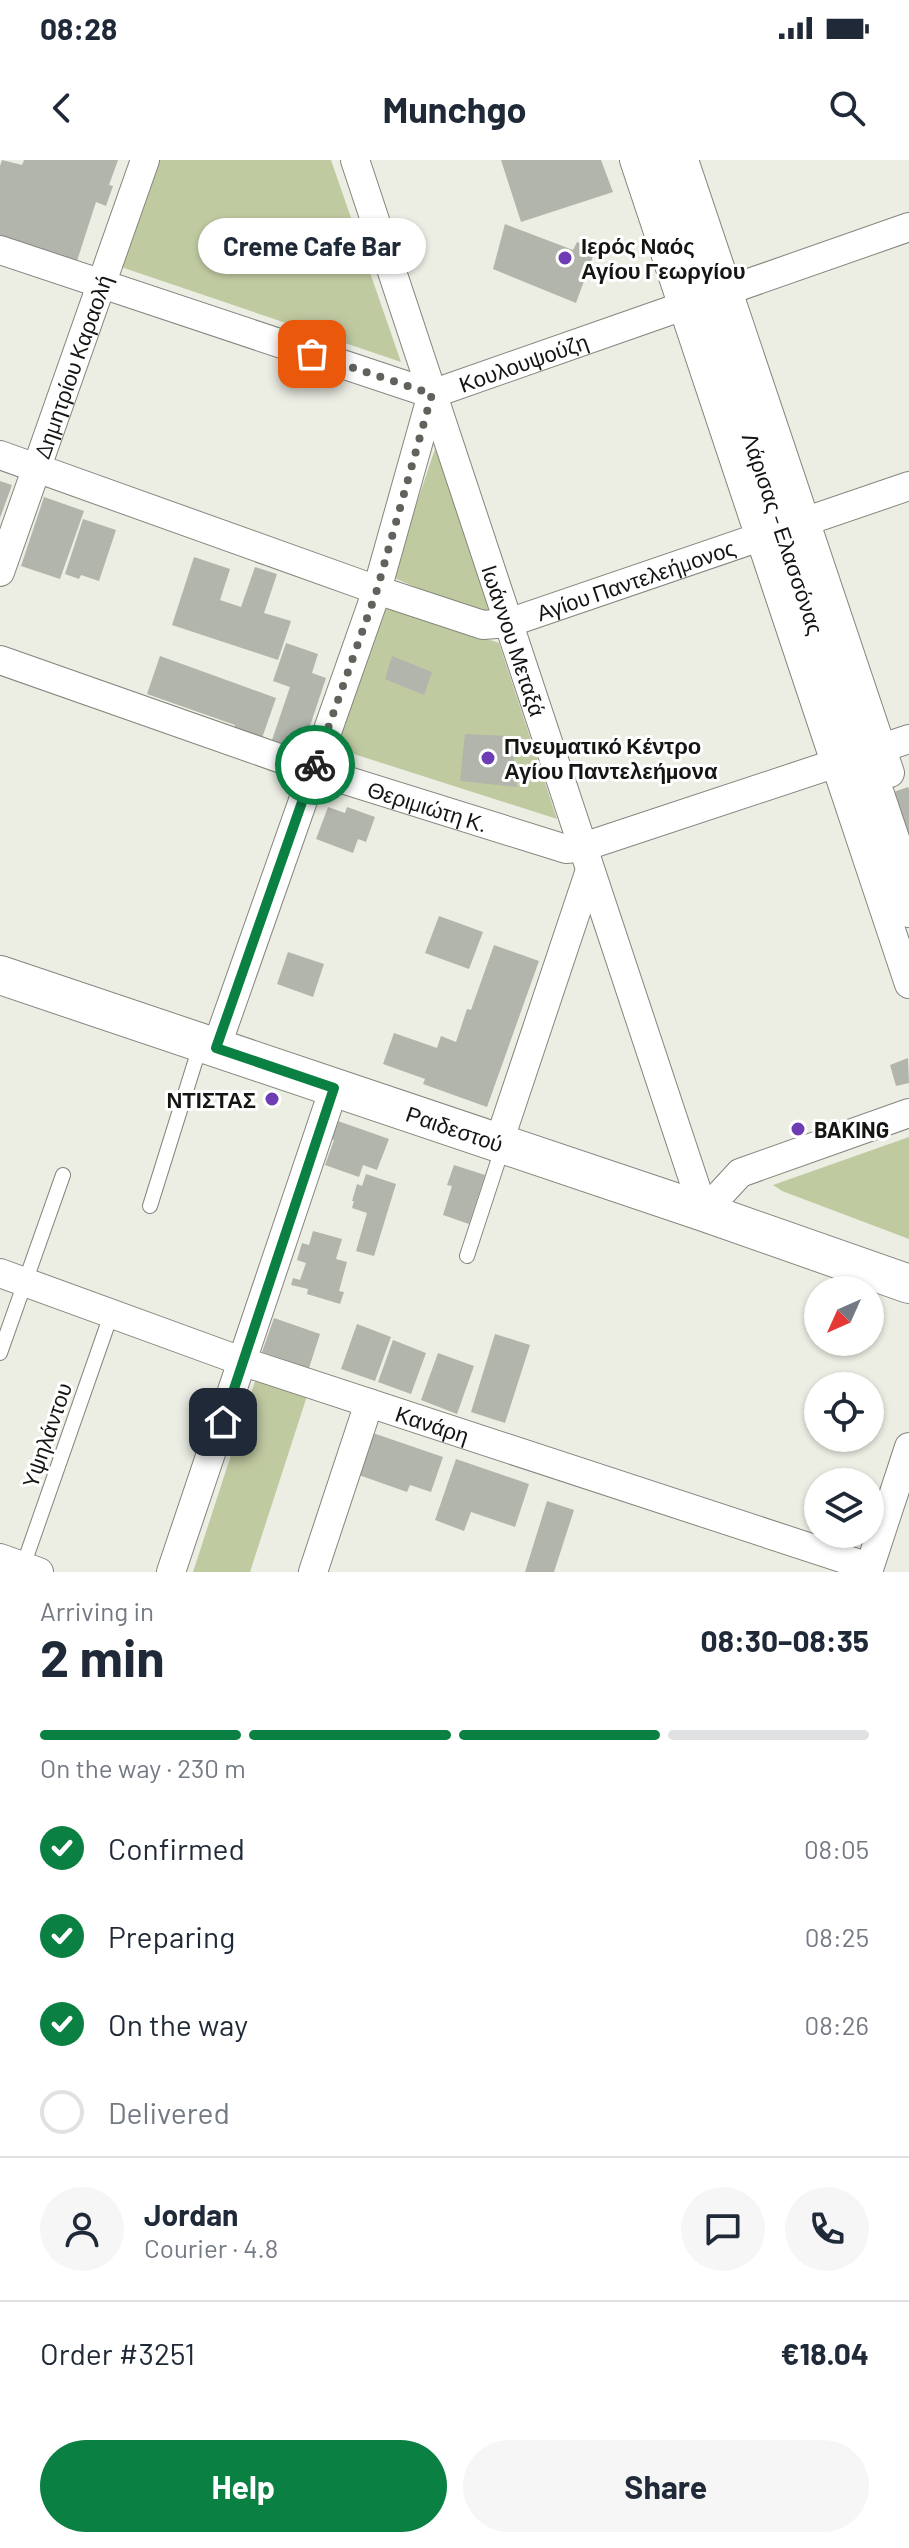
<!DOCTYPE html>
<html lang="en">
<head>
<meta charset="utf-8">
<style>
	:root { --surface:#fff; --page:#f6f6f7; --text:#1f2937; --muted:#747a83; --line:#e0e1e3; --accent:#0b8043 }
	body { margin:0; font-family:Barlow,sans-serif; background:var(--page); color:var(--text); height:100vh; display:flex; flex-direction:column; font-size:30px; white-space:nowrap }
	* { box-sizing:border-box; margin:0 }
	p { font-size:26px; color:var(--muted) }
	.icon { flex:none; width:44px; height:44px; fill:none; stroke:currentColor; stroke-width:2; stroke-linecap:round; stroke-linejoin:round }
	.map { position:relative; height:1412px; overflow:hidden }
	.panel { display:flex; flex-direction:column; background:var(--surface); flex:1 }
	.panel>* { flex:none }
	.needle { width:52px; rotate:225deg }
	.controls { position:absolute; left:804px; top:1116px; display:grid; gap:16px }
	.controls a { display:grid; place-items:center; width:80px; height:80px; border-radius:50%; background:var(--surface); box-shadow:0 2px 6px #0004; font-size:40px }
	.pin { position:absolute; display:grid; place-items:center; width:68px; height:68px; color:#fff; margin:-34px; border-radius:16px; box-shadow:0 4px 12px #0006 }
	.courier { position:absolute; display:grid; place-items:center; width:80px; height:80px; margin:-40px; border:6px solid #0b8043; border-radius:50%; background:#fff; color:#222; box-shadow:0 2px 10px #0007 }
	.bubble { position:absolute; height:56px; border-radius:28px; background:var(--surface); box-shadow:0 2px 6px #0004; font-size:26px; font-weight:700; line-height:56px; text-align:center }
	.summary em { font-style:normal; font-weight:700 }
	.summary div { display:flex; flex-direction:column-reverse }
	.summary { display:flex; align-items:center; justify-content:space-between; height:136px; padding:0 40px }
	h1 { font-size:52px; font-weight:700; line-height:60px }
	.bar { display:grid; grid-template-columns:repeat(4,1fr); gap:12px 8px; align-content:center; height:96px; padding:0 40px }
	.bar i { height:10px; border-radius:6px; background:var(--line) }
	.bar .selected { background:var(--accent) }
	.bar p { grid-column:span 4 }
	.line { display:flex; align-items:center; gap:20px; padding:0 40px; border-top:2px solid var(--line) }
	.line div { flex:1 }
	.round { display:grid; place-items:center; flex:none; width:84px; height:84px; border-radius:42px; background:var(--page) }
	ol { padding:0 40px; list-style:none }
	li { display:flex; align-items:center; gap:24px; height:88px }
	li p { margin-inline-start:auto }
	li .icon { padding:8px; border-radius:50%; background:var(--accent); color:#fff; stroke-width:4 }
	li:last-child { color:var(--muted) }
	li i { width:44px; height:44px; border:4px solid var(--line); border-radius:50% }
	.action { display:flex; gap:16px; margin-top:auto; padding:16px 40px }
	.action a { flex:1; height:92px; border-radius:48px; background:var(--accent); color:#fff; font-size:32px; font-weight:700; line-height:92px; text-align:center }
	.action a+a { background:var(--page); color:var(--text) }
	.status { display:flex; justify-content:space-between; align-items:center; height:56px; padding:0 40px; background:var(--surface); direction:ltr }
	.status svg { height:22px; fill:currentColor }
	header { display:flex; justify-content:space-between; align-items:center; height:104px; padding:0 40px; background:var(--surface); font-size:36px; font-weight:700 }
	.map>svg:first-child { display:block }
	.green { fill:#c0caa1 }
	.building { fill:#b2b5ab }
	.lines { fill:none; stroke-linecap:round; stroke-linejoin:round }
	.lane-casing { stroke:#84867d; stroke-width:16 }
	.street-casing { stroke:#84867d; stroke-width:30 }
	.secondary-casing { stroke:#84867d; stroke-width:40 }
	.highway-casing { stroke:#84867d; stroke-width:46 }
	.lane { stroke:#fff; stroke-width:14 }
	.street { stroke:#fff; stroke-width:28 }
	.secondary { stroke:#fff; stroke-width:38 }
	.highway { stroke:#fff; stroke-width:44 }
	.done { stroke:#60625c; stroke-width:8; stroke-dasharray:0 14.4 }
	.route { stroke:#0b8043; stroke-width:10 }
	.poi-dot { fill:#6e3cb3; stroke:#fff; stroke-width:3 }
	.labels { text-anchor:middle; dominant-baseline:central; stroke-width:6; stroke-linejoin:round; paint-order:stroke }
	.poi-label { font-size:22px; font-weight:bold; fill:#151613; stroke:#fff; text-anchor:start }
	.street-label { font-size:22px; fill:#151613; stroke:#fff }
</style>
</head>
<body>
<div class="status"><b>08:28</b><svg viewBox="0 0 49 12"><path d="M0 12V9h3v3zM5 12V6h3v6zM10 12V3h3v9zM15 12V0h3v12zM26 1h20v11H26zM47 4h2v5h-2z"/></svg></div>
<header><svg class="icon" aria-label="back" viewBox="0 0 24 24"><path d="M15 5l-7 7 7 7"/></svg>Munchgo<svg class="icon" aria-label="search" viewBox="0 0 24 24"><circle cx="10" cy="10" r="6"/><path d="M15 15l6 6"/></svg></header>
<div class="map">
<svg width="909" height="1412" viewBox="0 0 909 1412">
	<rect width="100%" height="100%" fill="#eceee4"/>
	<path class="green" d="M160,0H331L401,202L121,107Z
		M435,289L498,449L473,452L392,417Z
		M382,443L499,483L557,659L335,588Z
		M909,977V1079L782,1031L773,1025Z
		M257,1215L308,1233L250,1412H193Z"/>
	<path class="building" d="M2,0L22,5L24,0H118L109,25L113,26L106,46L96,42L77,101L0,75V6Z
		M501,0H601L613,32L521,62Z
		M505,64L573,90L577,82L596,88L576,143L493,109Z
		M0,321L12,325L0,358Z
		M44,337L84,351L60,419L21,406Z
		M83,359L116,370L99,421L81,415L79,419L65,414Z
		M194,397L230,409L220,440L241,447L255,407L277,414L264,453L291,461L278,500L172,465Z
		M286,483L318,494L312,513L326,518L302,590L272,580L290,527L273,521Z
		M160,496L276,538L261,581L233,571L235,565L147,534Z
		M392,496L432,512L424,535L385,519Z
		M465,574L511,576L517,627L460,621Z
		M908,627L909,629V687L885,635Z
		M328,647L345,653L347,647L375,657L366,682L358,679L353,693L316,679Z
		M439,756L483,772L469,809L425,793Z
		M494,785L539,801L487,947L423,924L425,919L383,904L394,873L437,888L441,876L456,882L467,849L471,850Z
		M288,792L324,804L313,837L277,824Z
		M908,898L909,923L896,926L890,905Z
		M335,960L389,979L377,1010L363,1005L359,1017L325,1005L334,980L328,978Z
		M454,1005L485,1015L469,1064L443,1055L452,1026L447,1025Z
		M366,1014L396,1024L374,1096L356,1091L367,1053L352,1048L354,1041H352L357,1024L362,1026Z
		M313,1071L342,1079L336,1099L347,1102L339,1131L344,1132L340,1144L307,1134L308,1129L291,1125L293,1118L300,1120L306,1103L297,1100L302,1083L309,1085Z
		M274,1158L320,1174L309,1208L262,1192Z
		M357,1164L391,1177L375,1221L341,1209Z
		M495,1174L530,1185L505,1263L471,1252Z
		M393,1180L426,1193L411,1234L378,1222Z
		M438,1193L474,1206L457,1254L421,1240Z
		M370,1272L443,1297L431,1332L410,1325L407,1332L356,1314Z
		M456,1299L529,1324L515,1367L471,1352L464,1371L435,1360Z
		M547,1341L574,1350L554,1412H525Z"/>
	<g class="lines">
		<defs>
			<path id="lane" d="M150,1046L201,883
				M467,1096L503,986
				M0,1193L63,1015
				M22,1409L112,1152"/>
			<g id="street">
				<path id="s1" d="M355,0L704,1052"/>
				<path d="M634,0L909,824"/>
				<path d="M684,0L890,613"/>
				<path id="s2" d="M0,90L432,234L909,67"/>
				<path id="s3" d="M0,295L377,430L483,465L508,463L909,326"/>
				<path id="s4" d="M0,412L145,0"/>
				<path id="s5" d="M0,500L313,610L566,689L583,687L909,579"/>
				<path d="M216,888L377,430L432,234"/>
				<path d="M505,964L590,710"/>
				<path d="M704,1052L740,1013L909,953"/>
				<path id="s6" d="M0,1113L244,1202L869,1407"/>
				<path d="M0,1398L39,1412"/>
				<path d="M171,1412L334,928"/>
				<path d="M313,1412L369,1243"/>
				<path d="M868,1412L909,1287"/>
			</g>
			<g id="secondary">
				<path id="s7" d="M0,815L704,1052L909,1124"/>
			</g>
			<g id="highway">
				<path id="s8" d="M658,0L909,745"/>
			</g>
		</defs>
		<use href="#lane" class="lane-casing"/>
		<use href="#street" class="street-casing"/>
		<use href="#secondary" class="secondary-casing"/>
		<use href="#highway" class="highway-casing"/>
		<use href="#lane" class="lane"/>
		<use href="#street" class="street"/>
		<use href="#secondary" class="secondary"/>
		<use href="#highway" class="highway"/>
	</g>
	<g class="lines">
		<path class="done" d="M312,194L432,234L377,430L315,605"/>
		<path class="route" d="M223,1262L334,928L216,888L315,605"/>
	</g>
	<g class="poi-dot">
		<circle cx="565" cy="98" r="8"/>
		<circle cx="488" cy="598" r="8"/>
		<circle cx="272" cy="939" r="8"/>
		<circle cx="798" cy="969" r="8"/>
	</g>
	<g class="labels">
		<g class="poi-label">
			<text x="581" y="85">Ιερός Ναός<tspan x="581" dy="25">Αγίου Γεωργίου</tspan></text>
			<text x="504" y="585">Πνευματικό Κέντρο<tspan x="504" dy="25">Αγίου Παντελεήμονα</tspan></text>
			<text x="256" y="939" text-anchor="end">ΝΤΙΣΤΑΣ</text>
			<text x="814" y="969">BAKING</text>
		</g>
		<g class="street-label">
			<text stroke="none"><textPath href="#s2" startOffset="552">Κουλουψούζη</textPath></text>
			<text stroke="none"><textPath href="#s4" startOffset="218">Δημητρίου Καραολή</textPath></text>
			<text stroke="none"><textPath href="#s8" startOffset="394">Λάρισας - Ελασσόνας</textPath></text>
			<text stroke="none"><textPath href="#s3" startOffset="672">Αγίου Παντελεήμονος</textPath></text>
			<text stroke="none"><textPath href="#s1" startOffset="506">Ιωάννου Μεταξά</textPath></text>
			<text stroke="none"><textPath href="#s5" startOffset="452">Θεριμιώτη Κ.</textPath></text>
			<text stroke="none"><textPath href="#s7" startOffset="480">Ραιδεστού</textPath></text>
			<text stroke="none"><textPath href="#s6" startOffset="458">Κανάρη</textPath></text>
			<text transform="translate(46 1275) rotate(-71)">Υψηλάντου</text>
		</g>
	</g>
</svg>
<div class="controls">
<a><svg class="needle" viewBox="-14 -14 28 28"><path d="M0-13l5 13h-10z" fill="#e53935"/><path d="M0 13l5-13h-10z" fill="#747a83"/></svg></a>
<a><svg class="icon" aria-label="locate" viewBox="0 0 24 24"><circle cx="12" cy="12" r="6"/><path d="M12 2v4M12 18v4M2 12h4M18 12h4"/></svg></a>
<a><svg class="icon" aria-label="layers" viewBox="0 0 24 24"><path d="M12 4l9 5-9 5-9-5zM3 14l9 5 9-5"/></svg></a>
</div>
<div class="pin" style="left:312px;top:194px;background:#ea580c"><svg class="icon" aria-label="bag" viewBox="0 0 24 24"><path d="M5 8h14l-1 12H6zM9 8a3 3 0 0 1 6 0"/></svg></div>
<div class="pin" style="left:223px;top:1262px;background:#1f2937"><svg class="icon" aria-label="home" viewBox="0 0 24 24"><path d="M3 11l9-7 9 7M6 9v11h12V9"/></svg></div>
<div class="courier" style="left:315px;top:605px"><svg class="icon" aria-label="bike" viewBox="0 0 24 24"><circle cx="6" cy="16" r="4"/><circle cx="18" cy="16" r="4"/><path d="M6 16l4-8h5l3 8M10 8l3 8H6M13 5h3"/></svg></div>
<div class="bubble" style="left:198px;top:58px;width:228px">Creme Cafe Bar</div>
</div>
<section class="panel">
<div class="summary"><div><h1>2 min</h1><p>Arriving in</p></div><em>08:30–08:35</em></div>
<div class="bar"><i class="selected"></i><i class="selected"></i><i class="selected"></i><i></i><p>On the way · 230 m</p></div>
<ol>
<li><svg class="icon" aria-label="check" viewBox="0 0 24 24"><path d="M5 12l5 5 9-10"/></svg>Confirmed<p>08:05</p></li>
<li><svg class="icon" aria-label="check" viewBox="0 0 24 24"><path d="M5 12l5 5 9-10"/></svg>Preparing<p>08:25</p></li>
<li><svg class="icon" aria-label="check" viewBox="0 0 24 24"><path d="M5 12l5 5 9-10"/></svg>On the way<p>08:26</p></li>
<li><i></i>Delivered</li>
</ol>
<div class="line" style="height:144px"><a class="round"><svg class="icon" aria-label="person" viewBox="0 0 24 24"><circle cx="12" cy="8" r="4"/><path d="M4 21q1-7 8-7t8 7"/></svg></a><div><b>Jordan</b><p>Courier · 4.8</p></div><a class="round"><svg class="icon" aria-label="chat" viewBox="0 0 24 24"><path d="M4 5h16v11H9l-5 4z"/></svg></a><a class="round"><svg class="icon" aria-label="phone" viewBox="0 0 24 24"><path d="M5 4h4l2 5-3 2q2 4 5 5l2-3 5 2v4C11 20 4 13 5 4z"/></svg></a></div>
<div class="line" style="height:104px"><div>Order #3251</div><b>€18.04</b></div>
<div class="action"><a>Help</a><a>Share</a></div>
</section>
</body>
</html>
